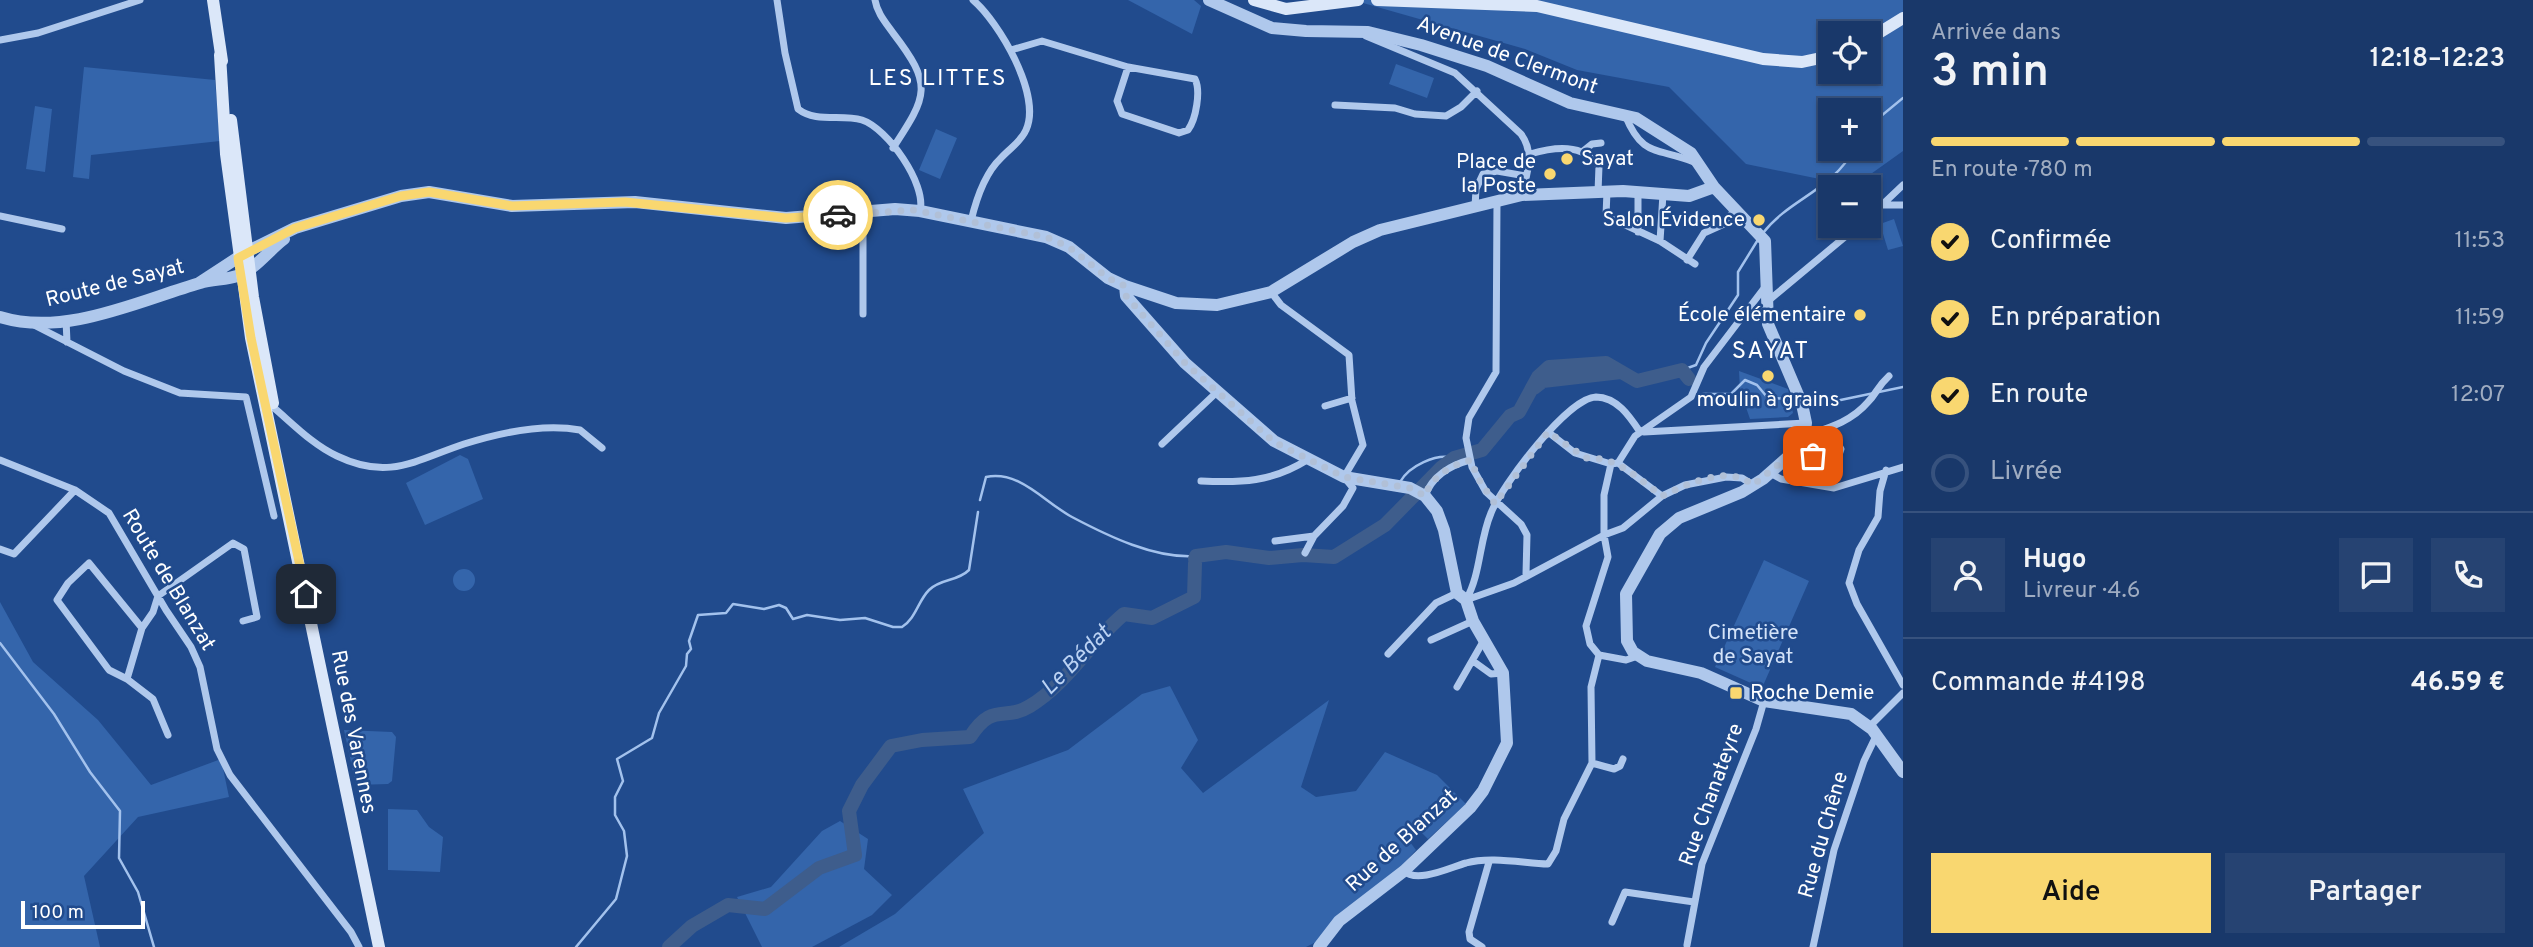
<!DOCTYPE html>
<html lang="fr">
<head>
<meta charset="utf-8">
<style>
	:root { --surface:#19386a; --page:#264372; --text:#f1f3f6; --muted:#9facc1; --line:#37527e; --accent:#f9d770 }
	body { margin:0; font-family:Overpass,sans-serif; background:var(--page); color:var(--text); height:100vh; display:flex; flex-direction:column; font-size:26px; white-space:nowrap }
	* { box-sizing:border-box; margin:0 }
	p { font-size:23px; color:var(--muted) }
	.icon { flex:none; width:38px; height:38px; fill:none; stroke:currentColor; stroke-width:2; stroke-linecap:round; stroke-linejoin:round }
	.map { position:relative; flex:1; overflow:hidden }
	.drawer { display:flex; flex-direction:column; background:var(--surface); width:630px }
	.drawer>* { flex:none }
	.fabs { position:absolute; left:1818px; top:21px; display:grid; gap:14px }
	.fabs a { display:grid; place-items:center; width:63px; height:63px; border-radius:0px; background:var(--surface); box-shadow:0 2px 5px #0004,0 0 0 2px var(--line); font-size:35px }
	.scale { position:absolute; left:21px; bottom:18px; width:124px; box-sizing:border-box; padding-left:7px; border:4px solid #fff; border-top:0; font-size:19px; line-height:24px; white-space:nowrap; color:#fff; -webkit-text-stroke:5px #214b8d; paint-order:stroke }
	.pin { position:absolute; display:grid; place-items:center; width:60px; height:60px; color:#fff; margin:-30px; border-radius:14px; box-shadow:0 4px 10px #0006 }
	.courier { position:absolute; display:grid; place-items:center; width:70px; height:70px; margin:-35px; border:5px solid #f9d770; border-radius:50%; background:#fff; color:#222; box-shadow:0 2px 9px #0007 }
	.summary em { font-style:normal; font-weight:600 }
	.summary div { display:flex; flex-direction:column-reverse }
	.summary { display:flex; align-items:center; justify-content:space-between; height:119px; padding:0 28px }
	h1 { font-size:46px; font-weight:600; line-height:52px }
	.bar { display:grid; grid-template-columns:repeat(4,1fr); gap:10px 7px; align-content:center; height:84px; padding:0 28px }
	.bar i { height:9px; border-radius:5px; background:var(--line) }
	.bar .active { background:var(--accent) }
	.bar p { grid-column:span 4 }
	.line { display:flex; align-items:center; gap:18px; padding:0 28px; border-top:2px solid var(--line) }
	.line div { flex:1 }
	.round { display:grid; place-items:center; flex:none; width:74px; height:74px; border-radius:0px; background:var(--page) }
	ol { padding:0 28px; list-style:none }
	li { display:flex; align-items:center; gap:21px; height:77px }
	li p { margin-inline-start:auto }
	li .icon { padding:7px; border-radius:50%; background:var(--accent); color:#111; stroke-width:4 }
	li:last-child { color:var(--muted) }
	li i { width:38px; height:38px; border:4px solid var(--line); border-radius:50% }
	.primary-button { display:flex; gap:14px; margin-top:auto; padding:14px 28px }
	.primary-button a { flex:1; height:80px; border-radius:0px; background:var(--accent); color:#111; font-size:28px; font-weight:600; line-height:80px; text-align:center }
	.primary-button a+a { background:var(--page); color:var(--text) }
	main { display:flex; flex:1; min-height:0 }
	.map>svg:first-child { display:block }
	.green { fill:#3465ab; fill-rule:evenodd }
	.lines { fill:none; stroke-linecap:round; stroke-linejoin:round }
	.stream { stroke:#a3c2ed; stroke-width:2.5 }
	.river { stroke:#3e5d8c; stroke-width:14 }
	.minor { stroke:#afc8ec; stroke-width:7 }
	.tertiary { stroke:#afc8ec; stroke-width:12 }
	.secondary { stroke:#dbe7f9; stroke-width:12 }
	.done { stroke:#b1c0d7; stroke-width:7; stroke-dasharray:0 12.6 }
	.route { stroke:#f9d770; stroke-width:9 }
	.poi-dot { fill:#f9d770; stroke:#214b8d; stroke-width:2.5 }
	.labels { text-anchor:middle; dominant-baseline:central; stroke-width:5; stroke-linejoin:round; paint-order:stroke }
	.street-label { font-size:21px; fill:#fff; stroke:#214b8d }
	.poi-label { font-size:21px; fill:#fff; stroke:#214b8d; text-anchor:end }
	.park-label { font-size:21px; fill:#d4e3f9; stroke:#214b8d }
	.neighbourhood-label { font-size:23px; letter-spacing:2px; fill:#fff; stroke:#214b8d }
	.water-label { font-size:23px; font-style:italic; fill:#bbd2f3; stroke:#214b8d }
	.quarter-label { font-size:24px; letter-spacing:2px; fill:#fff; stroke:#214b8d }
</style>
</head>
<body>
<main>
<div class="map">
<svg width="1903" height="947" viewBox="0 0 1903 947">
	<rect width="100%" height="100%" fill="#214b8d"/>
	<path class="green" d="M1128,0H1194L1201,6L1192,34Z
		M1322,0H1903V151L1854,186L1746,164L1669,87L1577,70L1525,49L1356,1ZM1830,33H1869V72H1830ZM1830,110H1869V149H1830Z
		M1396,64L1434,78L1427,98L1389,84Z
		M84,67L215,80L220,141L91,155L89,179L73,177Z
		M35,106L52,109L45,172L26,169Z
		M936,129L957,138L940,179L919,170Z
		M1894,219L1903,246L1888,250L1880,224Z
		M1739,371L1788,389L1793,413L1788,417L1750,419L1740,390Z
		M460,455L468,459L483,499L425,525L406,483Z
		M1764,560L1809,581L1762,688L1715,667Z
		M453 580a11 11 0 1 1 22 0a11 11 0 1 1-22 0Z
		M0,602L33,662L98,720L151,785L221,759L229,797L138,817L84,876L100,947H0Z
		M1170,686L1198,740L1181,768L1203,793L1329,700L1301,787L1316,797L1356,791L1385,752L1437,775L1466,804L1428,839L1421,832L1410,842L1416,850L1396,872L1316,942L1306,947H839L895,914L984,833L963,789L1068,750L1142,694Z
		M344,730L392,732L396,737L392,781L388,784L356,785Z
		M388,809L417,810L429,827L443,837L440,872L388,870Z
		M840,821L868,839L864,869L892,895L872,915L812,947H762L737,897L771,887L822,831Z"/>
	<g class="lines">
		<path class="stream" d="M1869,126L1903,98
			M1763,233C1789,199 1833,190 1854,149
			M1682,370L1696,365L1706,343L1738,295V272L1759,238
			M1703,394H1731L1745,380L1757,385L1767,397L1794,400
			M1804,398L1831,402L1903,387
			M1400,482C1409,466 1436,453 1454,458
			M980,500L986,477C1020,470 1044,502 1072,517C1108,536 1155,559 1196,556
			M0,643L54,714L90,772L120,811L119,858L138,892L154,947
			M576,947L616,899L627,856L624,831L615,815V797L623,781L617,759L652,738L659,713L686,666L687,654L691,649L689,641L698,615L726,613L733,604L764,609L779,605L786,608L793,619L807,615L840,620L865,618L893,627H902C916,618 918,601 929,590C941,578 957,582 969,570L978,512"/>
		<path class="river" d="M1534,388L1543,381L1621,372
			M1195,559L1196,556L1226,552L1269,558L1303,555L1334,557L1385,525L1442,467L1454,458L1482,450L1510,416L1519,412L1538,377L1549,367L1606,363L1637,381L1682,370L1689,379
			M669,947L692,926L728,905L765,909L819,868L855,855L849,811L862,785L891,746L922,740L970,737C993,701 1004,722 1030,706C1068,683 1090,642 1124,614L1152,618L1194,597L1195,563"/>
		<path class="minor" d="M777,0L785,53L798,109C816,123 841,114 862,120C887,128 927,184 920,211
			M875,0C877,13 886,23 893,33C933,85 928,95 893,148
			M1366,36L1455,73L1521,134C1535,153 1527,173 1522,195
			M0,40L38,33L140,0
			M1011,50L1042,41L1128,67L1195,79C1201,91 1196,119 1188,130L1179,133L1122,114L1117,101L1128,67
			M1335,105L1395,108L1415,114L1446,116L1461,107L1477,91
			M1625,115C1643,159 1658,147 1694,162
			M1582,152L1592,144L1601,143
			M1530,154C1554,147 1583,143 1599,166L1598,192
			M1607,191L1606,216L1660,241L1695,264
			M1638,191V232
			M1497,201L1496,372L1469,418L1466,438L1472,467L1486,492L1521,524L1527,535L1526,574
			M1883,204L1903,185
			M1475,207L1476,189L1483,174L1497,171L1526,176
			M863,212V314
			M0,216L62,229
			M1869,216L1881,205H1903
			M971,221C976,200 985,173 1001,158C1010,148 1021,142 1026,130C1042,95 999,22 973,0
			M1660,241L1663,194
			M1687,260L1704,233L1724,224L1735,209
			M1271,292L1281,305L1349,355L1352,401L1363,445L1344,477L1353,488L1343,506L1314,536L1275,541
			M1768,301L1858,226
			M66,320L67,342
			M32,324L124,371L180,393L246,397L274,516
			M1325,406L1352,398
			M266,408L273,407C293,424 313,445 337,456C389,481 416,460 464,444C499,433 544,423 580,430L602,448
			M1548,432L1575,453L1611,464
			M1644,432L1806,423
			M1804,436C1828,428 1851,422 1868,402C1877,393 1877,387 1889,376
			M1162,444L1217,392
			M1795,451L1828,458L1839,455L1841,449L1830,428
			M0,460L75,490L109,513L166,610L191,647L200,667L217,749L230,775L351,932L359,947
			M1618,463L1662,496
			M1886,470L1880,491L1878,517L1859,550L1849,583L1857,604L1903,685
			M1770,473L1781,479L1834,488L1903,467
			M1201,481C1241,483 1272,482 1307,460
			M1425,496C1432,476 1451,465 1470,460
			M0,549L14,554L75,490
			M1305,553L1314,536
			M1466,600L1514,583L1604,535L1623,528L1662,496L1685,485L1726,477L1742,478L1753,485
			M1466,600C1481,574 1479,541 1491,513C1501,487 1567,398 1596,397C1617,397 1630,417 1640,432
			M142,628L89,563L68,583L57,600L109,670L127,679L142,628L153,612L158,596L233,543L244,549L257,617L243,621
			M1431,640L1473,621
			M1388,654L1436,603L1457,593
			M1638,656L1626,660L1599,655L1590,644L1586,626L1608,557L1604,535V495L1611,464L1618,463L1635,436L1691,397L1704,367L1765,287
			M1473,661L1491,674L1503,673
			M127,679L153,699L168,735
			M1457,687L1484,640
			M1869,727L1903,693
			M1592,763L1591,687L1599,655
			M1404,871C1417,884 1451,867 1466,863C1490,856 1523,863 1548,864L1556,851L1564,819L1592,763L1614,769L1620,766L1623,759
			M1612,922L1625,892L1694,902
			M1687,945L1702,864L1756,729L1764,701
			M1482,947L1470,939L1469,932L1489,862
			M1813,947L1834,850L1864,761L1876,736"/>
		<path class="tertiary" d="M1209,0L1272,28L1306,31L1368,32L1421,45L1487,66L1570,103L1636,118L1691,153L1714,187L1765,241L1768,324L1802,404L1806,423L1804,436L1798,448L1763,479L1742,492L1679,518L1660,534L1626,594L1627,641L1633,652L1647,661L1701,673L1764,701L1851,714L1872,729L1903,772
			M199,283L248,251L295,228L401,196L429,192L512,206L635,202L786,218L895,209L920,211L1046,237L1069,247L1108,278L1125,286L1176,303L1217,305L1271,292L1353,242L1380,230L1522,195L1623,191L1689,196L1714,187
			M1125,286L1126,296L1185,363L1274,441L1344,477L1410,488L1425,496L1437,511L1444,530L1457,593L1466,600L1473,621L1503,673L1507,743L1483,791L1470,808L1404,871L1339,921L1319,947
			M0,317C65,337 138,301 200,283C212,279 226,280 237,276C255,270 269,250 284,239"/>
		<path class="secondary" d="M213,0L222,61
			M1254,0L1286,9L1358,0
			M1377,0L1537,6L1763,59L1802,62L1830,56
			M1869,39L1903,18
			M220,55L226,154L251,338L379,947
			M231,120L253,297L273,403"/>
	</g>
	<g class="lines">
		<path class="done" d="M838,215L913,210L1046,237L1069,247L1108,278L1125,286L1126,296L1185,363L1274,442L1344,477L1410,488L1425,496C1432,476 1451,465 1471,460L1478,478L1495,504L1548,432L1586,458C1616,456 1639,479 1662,496C1688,484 1727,464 1753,485L1795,451L1813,456"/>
		<path class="route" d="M306,594L251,338L238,258L295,228L401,196L429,192L512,206L625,202L786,218L838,215"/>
	</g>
	<g class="poi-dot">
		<circle cx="1567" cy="159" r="7"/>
		<circle cx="1550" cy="174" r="7"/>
		<circle cx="1759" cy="220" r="7"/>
		<circle cx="1860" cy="315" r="7"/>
		<circle cx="1768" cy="376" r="7"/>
		<rect x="1729" y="686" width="14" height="14" rx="3.5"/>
	</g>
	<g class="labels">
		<g class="street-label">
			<text transform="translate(1507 56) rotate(20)">Avenue de Clermont</text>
			<text transform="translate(115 284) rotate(-14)">Route de Sayat</text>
			<text transform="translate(168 580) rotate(59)">Route de Blanzat</text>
			<text transform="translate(353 732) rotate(79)">Rue des Varennes</text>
			<text transform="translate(1712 795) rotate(-70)">Rue Chanateyre</text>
			<text transform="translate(1824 835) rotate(-74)">Rue du Chêne</text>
			<text transform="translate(1402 841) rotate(-42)">Rue de Blanzat</text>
		</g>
		<g class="poi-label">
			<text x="1581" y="159" text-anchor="start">Sayat</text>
			<text x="1536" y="162">Place de<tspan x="1536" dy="24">la Poste</tspan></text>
			<text x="1745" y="220">Salon Évidence</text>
			<text x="1846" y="315">École élémentaire</text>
			<text x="1768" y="400" text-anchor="middle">moulin à grains</text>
			<text x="1750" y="693" text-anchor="start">Roche Demie</text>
		</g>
		<g class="park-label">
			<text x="1753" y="633">Cimetière<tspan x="1753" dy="24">de Sayat</tspan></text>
		</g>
		<g class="neighbourhood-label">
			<text x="938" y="79">LES LITTES</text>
		</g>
		<g class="water-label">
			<text transform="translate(1077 661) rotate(-45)">Le Bédat</text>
		</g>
		<g class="quarter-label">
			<text x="1771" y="352">SAYAT</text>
		</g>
	</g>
</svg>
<div class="fabs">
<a><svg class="icon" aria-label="locate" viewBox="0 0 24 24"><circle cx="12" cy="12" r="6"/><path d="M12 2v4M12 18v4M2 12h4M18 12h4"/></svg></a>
<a>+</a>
<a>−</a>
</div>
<div class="scale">100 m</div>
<div class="pin" style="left:1813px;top:456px;background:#ea580c"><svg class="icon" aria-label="bag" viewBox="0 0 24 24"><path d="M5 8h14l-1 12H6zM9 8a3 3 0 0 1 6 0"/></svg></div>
<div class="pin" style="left:306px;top:594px;background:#1f2937"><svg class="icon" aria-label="home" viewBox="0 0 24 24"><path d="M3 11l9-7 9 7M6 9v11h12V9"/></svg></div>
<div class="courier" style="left:838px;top:215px"><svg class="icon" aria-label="car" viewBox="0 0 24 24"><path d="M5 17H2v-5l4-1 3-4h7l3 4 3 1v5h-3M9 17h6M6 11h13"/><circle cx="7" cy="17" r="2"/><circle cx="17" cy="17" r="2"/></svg></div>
</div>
<section class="drawer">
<div class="summary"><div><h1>3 min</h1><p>Arrivée dans</p></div><em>12:18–12:23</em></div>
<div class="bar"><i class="active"></i><i class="active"></i><i class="active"></i><i></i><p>En route · 780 m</p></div>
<ol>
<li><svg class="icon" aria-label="check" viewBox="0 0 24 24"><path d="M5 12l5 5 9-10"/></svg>Confirmée<p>11:53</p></li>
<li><svg class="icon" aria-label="check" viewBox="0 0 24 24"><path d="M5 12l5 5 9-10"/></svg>En préparation<p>11:59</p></li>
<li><svg class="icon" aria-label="check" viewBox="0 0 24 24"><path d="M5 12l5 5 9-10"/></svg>En route<p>12:07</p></li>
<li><i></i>Livrée</li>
</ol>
<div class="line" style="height:126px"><a class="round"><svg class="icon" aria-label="person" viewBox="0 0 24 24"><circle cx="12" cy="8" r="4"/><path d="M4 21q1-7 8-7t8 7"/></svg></a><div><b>Hugo</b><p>Livreur · 4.6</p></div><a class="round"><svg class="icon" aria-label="chat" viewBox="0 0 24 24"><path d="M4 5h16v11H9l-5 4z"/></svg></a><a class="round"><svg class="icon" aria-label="phone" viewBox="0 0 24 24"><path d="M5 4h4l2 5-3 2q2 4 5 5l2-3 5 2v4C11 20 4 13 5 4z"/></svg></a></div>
<div class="line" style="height:91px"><div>Commande #4198</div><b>46.59 €</b></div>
<div class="primary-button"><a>Aide</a><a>Partager</a></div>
</section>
</main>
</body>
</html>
